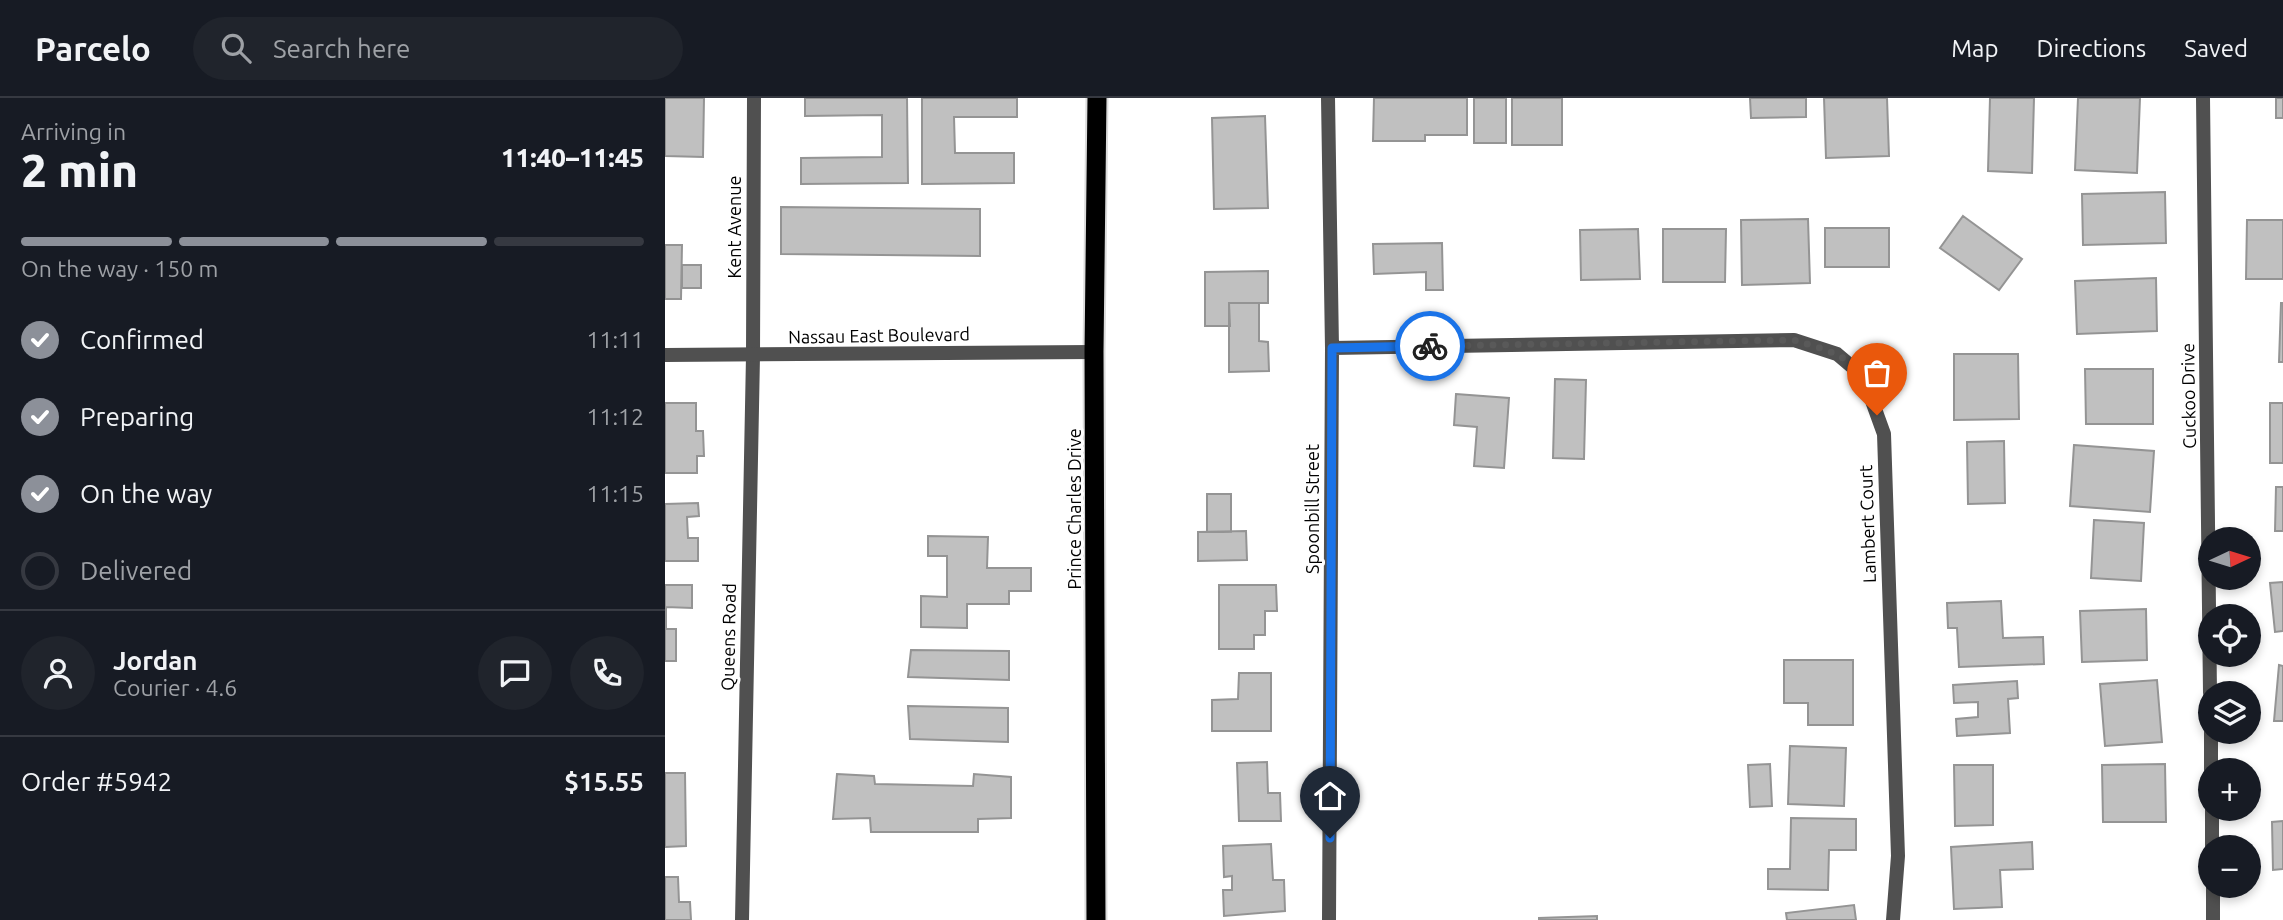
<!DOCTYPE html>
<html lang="en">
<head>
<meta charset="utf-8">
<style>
	:root { --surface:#171b24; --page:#20242c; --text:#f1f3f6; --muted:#9ea1a6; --line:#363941; --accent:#8c9099 }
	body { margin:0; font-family:Ubuntu,sans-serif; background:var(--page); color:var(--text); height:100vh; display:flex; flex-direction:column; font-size:26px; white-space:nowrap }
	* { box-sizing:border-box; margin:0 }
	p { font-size:23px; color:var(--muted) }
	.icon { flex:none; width:38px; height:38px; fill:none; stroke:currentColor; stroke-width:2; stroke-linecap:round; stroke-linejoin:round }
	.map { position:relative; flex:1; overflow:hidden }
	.sheet { display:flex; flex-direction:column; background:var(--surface); width:665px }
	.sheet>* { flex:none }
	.needle { width:46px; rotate:86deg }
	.tools { position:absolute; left:1533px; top:429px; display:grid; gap:14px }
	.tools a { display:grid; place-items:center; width:63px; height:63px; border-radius:50%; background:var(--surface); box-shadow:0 4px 10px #0003; font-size:35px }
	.pin { position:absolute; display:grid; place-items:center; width:60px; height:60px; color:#fff; margin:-72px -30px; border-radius:50% 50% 50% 0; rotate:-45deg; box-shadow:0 0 7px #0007 }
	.pin .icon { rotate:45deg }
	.courier { position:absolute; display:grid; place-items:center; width:70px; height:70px; margin:-35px; border:5px solid #1a73e8; border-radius:50%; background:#fff; color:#222; box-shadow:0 2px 9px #0007 }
	.overview em { font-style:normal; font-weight:800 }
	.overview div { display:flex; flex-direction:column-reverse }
	.overview { display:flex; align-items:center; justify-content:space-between; height:119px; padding:0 21px }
	h1 { font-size:46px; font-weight:800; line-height:52px }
	.bar { display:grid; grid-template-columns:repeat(4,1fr); gap:10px 7px; align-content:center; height:84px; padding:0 21px }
	.bar i { height:9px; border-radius:5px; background:var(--line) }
	.bar .active { background:var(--accent) }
	.bar p { grid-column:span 4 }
	.line { display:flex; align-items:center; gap:18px; padding:0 21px; border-top:2px solid var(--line) }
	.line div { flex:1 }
	.round { display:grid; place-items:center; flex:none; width:74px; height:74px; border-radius:37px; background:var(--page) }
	ol { padding:0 21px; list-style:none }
	li { display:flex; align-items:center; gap:21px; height:77px }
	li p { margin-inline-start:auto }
	li .icon { padding:7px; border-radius:50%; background:var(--accent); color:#fff; stroke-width:4 }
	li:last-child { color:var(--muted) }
	li i { width:38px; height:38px; border:4px solid var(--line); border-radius:50% }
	header { display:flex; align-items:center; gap:42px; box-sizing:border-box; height:98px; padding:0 35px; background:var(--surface); border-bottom:2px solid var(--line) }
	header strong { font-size:33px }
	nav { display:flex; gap:38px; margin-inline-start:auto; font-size:24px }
	.search { width:490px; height:63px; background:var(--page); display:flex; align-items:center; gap:18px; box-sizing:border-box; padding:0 24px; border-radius:38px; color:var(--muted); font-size:26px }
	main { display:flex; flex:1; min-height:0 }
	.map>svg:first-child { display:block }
	.building { fill:#c0c0c0; stroke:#949494; stroke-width:2 }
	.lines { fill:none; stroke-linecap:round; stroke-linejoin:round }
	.trunk-casing { stroke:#dbdbdb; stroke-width:23 }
	.minor { stroke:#505050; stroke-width:14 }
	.tertiary { stroke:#505050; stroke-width:14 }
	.trunk { stroke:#000; stroke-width:19 }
	.done { stroke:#595959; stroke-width:7; stroke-dasharray:0 12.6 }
	.route { stroke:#1a73e8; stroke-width:9 }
	.labels { text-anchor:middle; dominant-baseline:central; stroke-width:6; stroke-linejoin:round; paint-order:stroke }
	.street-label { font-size:18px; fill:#000; stroke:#fff }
</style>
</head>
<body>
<header>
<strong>Parcelo</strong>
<div class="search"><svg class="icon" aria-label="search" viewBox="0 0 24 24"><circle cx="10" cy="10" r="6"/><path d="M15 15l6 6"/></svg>Search here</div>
<nav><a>Map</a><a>Directions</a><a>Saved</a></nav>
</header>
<main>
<section class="sheet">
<div class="overview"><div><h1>2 min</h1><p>Arriving in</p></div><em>11:40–11:45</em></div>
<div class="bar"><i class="active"></i><i class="active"></i><i class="active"></i><i></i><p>On the way · 150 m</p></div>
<ol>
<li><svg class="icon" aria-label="check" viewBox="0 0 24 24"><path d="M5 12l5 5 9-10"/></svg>Confirmed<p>11:11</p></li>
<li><svg class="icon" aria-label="check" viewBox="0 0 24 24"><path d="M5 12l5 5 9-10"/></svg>Preparing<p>11:12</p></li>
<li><svg class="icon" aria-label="check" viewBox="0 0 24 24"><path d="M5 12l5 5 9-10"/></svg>On the way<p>11:15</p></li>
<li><i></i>Delivered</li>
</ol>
<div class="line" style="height:126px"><a class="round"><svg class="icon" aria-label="person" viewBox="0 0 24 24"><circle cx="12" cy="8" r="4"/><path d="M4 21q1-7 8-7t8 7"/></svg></a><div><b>Jordan</b><p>Courier · 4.6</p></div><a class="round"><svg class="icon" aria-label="chat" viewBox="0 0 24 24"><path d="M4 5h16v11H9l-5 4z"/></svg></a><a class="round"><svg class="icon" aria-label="phone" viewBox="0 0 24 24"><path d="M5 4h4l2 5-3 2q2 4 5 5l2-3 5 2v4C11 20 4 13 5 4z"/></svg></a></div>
<div class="line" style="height:91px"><div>Order #5942</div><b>$15.55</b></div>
</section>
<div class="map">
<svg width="1618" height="822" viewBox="0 0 1618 822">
	<rect width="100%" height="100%" fill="#fff"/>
	<path class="building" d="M0,0H39L38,59L0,58Z
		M140,0H242L243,85L136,86V60L217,59V17L140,18Z
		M257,0H352V19H289L290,55H349V85L257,86Z
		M709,0H802V37H760V43H708Z
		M809,0H841V45H809Z
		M847,0H897V47H847Z
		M1085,0H1141V19L1086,20Z
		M1159,0H1222L1224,58L1161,60Z
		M1325,0H1369L1367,75L1323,73Z
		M1413,0H1475L1472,75L1410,72Z
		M1611,0H1618V20H1611Z
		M600,18L603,110L549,111L547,20Z
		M1500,94L1501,145L1418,147L1417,96Z
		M116,109L315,111V158L116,156Z
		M1298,118L1357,161L1334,192L1275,150Z
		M1143,121L1145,185L1077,187L1076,122Z
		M1582,122H1618V181H1581Z
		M1160,130H1224V169H1160Z
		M973,131L975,181L916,182L915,132Z
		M998,131H1061L1060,184H998Z
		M777,145L778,192H761V174L709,176L708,146Z
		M0,147H17L16,201H0Z
		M17,167H36V190H17Z
		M603,173V205H564L565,228H540V174Z
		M1491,180L1492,233L1412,236L1410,183Z
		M564,205H594V243L603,244L604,273L564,274Z
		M1616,205H1618V264H1614Z
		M1289,256H1353L1354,321L1289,322Z
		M1420,271H1488V326H1421Z
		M890,281L921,282L919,361L888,360Z
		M791,296L844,300L839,370L809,368L812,329L789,327Z
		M0,305H31V333H38L39,358H32V375H0Z
		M1605,305H1618V365H1605Z
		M1339,343L1340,405L1303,406L1302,344Z
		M1409,347L1489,353L1485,414L1405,408Z
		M1611,389H1618V433H1610Z
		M542,396H566V434H542Z
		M33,405L34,418L22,419L23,440H33V463H0V406Z
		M1429,422L1479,425L1476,483L1426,480Z
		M581,433L582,462L533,463V434Z
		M263,438L323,439L322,470H366V493H344V506H302V530L256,529V498L282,499V458H263Z
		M1618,484V533L1610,534L1605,485Z
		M0,487H27V510L1,509V531H11V563H0Z
		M554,487H611L612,513H600V537H589V551H554Z
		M1336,503L1338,540L1378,539L1379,566L1294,569L1292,530H1283L1282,505Z
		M1481,511L1482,562L1417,564L1415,513Z
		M246,552L344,553V582L243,579Z
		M1119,562H1188V627H1143V605H1119Z
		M1614,567L1618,568V623H1609Z
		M574,575H606V633H547V602L573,601Z
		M1492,582L1497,644L1440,648L1435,586Z
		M1352,583L1353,600L1343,601L1345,635L1292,638L1291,621L1313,619V604L1289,605L1288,587Z
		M243,608L343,610V644L245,641Z
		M1125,648L1181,650L1179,708L1123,706Z
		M602,664L603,695H615L616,723H574L572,665Z
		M1105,666L1107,708L1085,709L1083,667Z
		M1500,666L1501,724H1438L1437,667Z
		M1289,667H1328V727L1290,728Z
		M0,675H20L21,748L0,749Z
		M172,676L209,678L210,686L308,688L309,676L346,679V720L313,721V734H206L205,720L168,721Z
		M1126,720L1191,721V752H1164L1163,792L1103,791V771H1125Z
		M1618,723V771L1608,772L1607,724Z
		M1367,744L1368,771L1335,772L1337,809L1289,811L1286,749Z
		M606,746L608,782H619L620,813L559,818L558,792H567V778L559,779L558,748Z
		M0,779H13L14,804H25L26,822H0Z
		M1189,807L1191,822H1122L1121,815Z
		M932,818V822H874V820Z"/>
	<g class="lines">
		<defs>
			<path id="trunk" d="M431,822L429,254L432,0"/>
		</defs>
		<use href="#trunk" class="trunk-casing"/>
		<path class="minor" d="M663,0L667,250L664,822
			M1538,0L1545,595
			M667,250L1129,242L1172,256L1198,278L1219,336L1233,758L1228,822
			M1546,634V672
			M1547,710V749
			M1548,788V822
			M77,822L88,258L89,0"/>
		<path class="tertiary" d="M0,257L429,254"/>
		<use href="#trunk" class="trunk"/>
	</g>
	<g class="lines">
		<path class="done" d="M765,248L1129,242C1153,250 1183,255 1198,279C1204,289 1207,305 1212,317"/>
		<path class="route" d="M665,740L667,250L765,248"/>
	</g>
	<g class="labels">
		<g class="street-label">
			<text transform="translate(69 129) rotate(-90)">Kent Avenue</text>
			<text transform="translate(214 237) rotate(-1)">Nassau East Boulevard</text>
			<text transform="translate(1523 298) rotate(-91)">Cuckoo Drive</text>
			<text transform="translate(409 411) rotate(-90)">Prince Charles Drive</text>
			<text transform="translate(647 411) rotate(-90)">Spoonbill Street</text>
			<text transform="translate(1202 426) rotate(-92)">Lambert Court</text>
			<text transform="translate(63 539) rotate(-89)">Queens Road</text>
		</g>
	</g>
</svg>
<div class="tools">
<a><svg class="needle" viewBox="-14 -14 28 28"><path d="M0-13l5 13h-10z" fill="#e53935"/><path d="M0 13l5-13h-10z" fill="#9ea1a6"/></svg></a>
<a><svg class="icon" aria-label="locate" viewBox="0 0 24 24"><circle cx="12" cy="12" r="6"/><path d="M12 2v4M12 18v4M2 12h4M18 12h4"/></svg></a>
<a><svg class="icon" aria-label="layers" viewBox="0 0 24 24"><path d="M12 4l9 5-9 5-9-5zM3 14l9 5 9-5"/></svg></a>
<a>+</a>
<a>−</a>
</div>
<div class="pin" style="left:1212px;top:317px;background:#ea580c"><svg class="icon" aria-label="bag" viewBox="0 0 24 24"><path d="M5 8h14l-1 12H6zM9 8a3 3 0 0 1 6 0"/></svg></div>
<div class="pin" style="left:665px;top:740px;background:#1f2937"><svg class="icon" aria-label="home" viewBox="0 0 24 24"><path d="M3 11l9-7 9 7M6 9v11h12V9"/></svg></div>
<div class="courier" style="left:765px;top:248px"><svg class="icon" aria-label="bike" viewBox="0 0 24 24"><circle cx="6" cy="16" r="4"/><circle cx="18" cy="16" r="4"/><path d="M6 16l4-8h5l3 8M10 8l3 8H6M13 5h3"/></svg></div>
</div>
</main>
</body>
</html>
